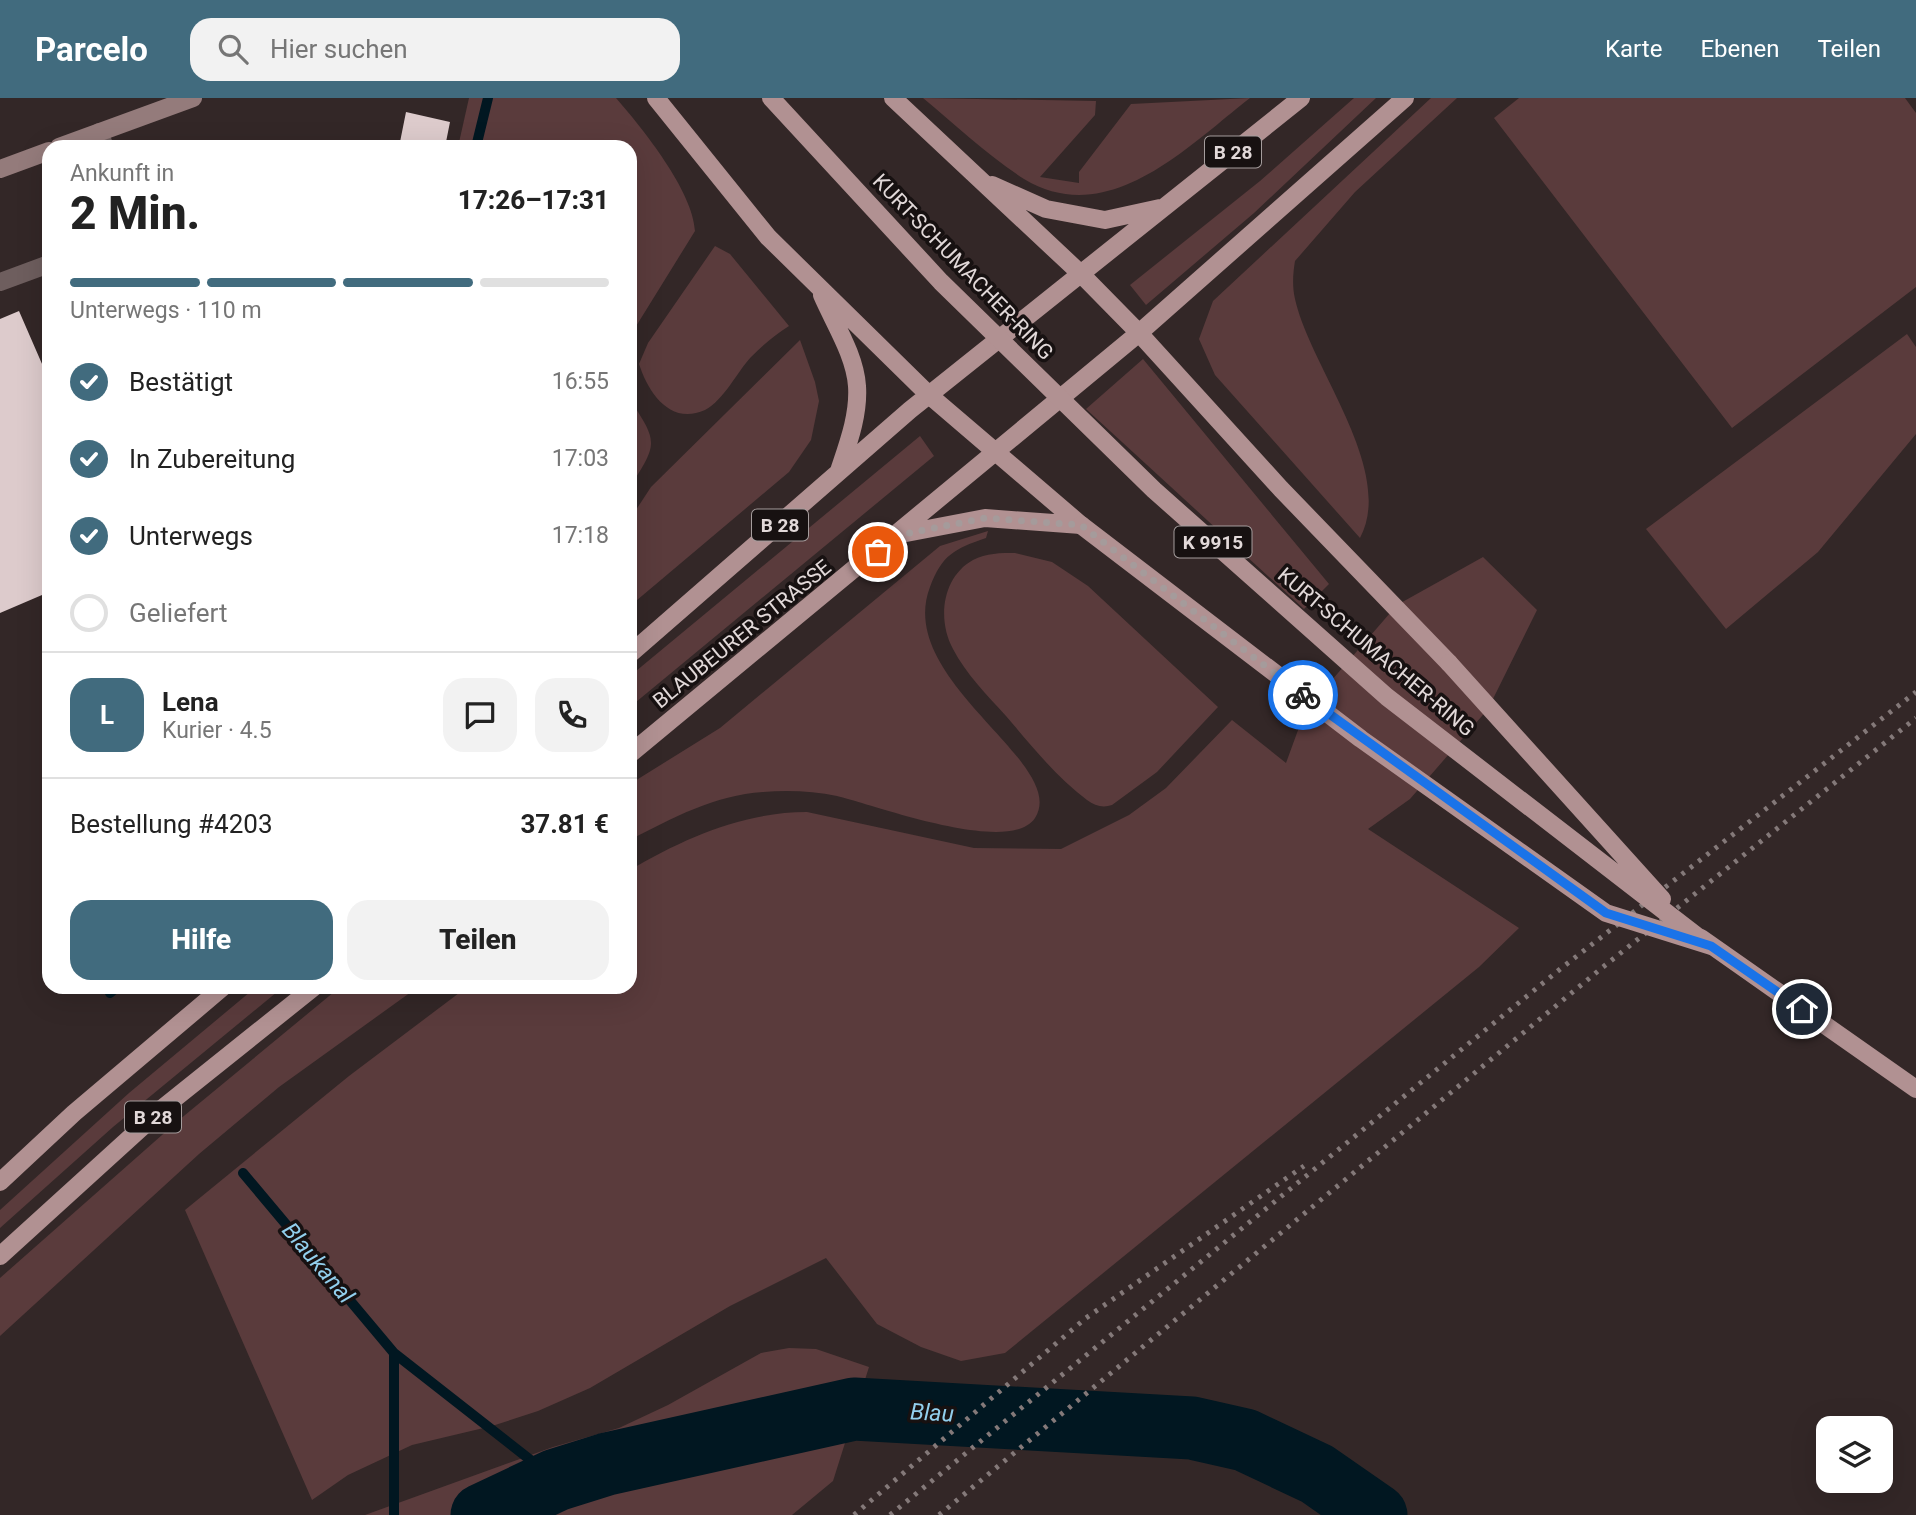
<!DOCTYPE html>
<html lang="de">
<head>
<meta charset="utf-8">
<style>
	:root { --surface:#fff; --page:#f2f2f2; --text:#222; --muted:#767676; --line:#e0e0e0; --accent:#416b7e }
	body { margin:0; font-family:Roboto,sans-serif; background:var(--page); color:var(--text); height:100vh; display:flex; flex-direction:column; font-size:26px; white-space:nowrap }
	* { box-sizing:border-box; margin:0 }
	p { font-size:23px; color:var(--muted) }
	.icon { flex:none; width:38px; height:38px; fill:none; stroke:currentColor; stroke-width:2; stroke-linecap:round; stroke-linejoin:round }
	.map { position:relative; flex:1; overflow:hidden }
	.details { position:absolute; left:42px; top:42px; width:595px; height:854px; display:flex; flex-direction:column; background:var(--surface); border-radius:21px; box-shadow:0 7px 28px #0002 }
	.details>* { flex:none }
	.buttons { position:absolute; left:1816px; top:1318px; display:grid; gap:14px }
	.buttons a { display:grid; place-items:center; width:77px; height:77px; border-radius:14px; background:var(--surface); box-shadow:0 7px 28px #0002; font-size:35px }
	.pin { position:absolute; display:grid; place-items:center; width:60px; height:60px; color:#fff; margin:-30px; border:4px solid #fff; border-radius:50%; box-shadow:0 2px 7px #0007 }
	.courier { position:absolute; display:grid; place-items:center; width:70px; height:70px; margin:-35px; border:5px solid #1a73e8; border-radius:50%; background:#fff; color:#222; box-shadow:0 2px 9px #0007 }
	.head em { font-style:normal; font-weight:800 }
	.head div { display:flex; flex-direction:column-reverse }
	.head { display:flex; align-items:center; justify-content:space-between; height:119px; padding:0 28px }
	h1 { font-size:46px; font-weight:800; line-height:52px }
	.bar { display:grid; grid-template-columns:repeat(4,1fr); gap:10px 7px; align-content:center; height:84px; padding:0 28px }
	.bar i { height:9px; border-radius:5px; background:var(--line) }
	.bar .on { background:var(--accent) }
	.bar p { grid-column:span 4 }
	.line { display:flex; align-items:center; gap:18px; padding:0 28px; border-top:2px solid var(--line) }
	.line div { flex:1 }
	.round { display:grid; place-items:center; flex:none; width:74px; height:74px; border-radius:21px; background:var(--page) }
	ol { padding:0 28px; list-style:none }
	li { display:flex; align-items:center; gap:21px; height:77px }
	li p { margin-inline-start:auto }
	li .icon { padding:7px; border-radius:50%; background:var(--accent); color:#fff; stroke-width:4 }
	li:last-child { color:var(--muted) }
	li i { width:38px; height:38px; border:4px solid var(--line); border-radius:50% }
	.cta { display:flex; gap:14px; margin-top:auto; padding:14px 28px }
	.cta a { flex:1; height:80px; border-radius:21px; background:var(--accent); color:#fff; font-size:28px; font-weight:800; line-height:80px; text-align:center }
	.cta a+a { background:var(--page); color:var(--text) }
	header { display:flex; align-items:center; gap:42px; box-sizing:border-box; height:98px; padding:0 35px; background:var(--accent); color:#fff }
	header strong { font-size:33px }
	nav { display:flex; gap:38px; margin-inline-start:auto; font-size:24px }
	.search { width:490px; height:63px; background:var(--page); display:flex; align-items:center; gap:18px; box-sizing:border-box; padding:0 24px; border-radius:21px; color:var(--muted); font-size:26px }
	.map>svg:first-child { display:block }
	.green { fill:#5a3b3c }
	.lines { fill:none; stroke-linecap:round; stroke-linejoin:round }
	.stream { stroke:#011721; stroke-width:10 }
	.river { stroke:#011721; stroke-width:63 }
	.building { fill:#ddcbcc }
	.lane { stroke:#6e5e5e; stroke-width:18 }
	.secondary { stroke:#947b7b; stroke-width:18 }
	.primary { stroke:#b19192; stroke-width:18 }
	.rail { stroke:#847979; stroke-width:5; stroke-dasharray:3.5 7; stroke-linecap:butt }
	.primary-bridge { stroke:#b19192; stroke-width:18 }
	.done { stroke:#a59b9b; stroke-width:7; stroke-dasharray:0 12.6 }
	.route { stroke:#1a73e8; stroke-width:9 }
	.labels { text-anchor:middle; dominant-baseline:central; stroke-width:7; stroke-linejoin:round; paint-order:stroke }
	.shield { fill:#171111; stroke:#a59d9d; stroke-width:2 }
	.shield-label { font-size:19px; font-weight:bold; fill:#e2d9d9 }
	.street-label { font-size:21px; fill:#e2d9d9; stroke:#171111 }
	.water-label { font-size:23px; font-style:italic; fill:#92cfed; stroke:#171111 }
</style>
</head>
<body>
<header>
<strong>Parcelo</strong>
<div class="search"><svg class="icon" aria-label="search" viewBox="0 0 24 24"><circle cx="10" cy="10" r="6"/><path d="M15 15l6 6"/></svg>Hier suchen</div>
<nav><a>Karte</a><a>Ebenen</a><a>Teilen</a></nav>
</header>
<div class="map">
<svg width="1916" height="1417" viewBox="0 0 1916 1417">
	<rect width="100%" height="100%" fill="#332727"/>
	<path class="green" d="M469,0H616C643,31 693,93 695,133L630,238V49H458Z
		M923,0L1096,3L1095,17L1040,79L1079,85V74L1131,6L1250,0C1188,48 1109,132 1024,81C988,58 956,27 923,0Z
		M1354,0H1376L1254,115L1146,207L1130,187L1260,83Z
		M1431,0H1457L1355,94L1295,163C1293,175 1292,188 1295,201C1310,269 1396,372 1360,440L1215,277L1199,241L1213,203Z
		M1519,0H1905L1916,15V189L1732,330L1494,20Z
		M715,148L730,156L789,228C775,237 763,247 751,259C737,274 724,302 705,312C670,328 648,294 639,266L648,245Z
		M1907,236L1916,249V336L1818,454L1726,531L1646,431Z
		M800,242L815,284L819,303L811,342L789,374L630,508V421L651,389Z
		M1143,261L1329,486L1304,511L1086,311Z
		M630,302C659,345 657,346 630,389Z
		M920,338L934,358L630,609V578Z
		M988,433L986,440C954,451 942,457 930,489C894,583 1070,665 1035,720C1010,758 875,707 837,698C814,693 787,692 763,694C715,697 672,720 630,742V686L720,630L940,448Z
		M1015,455L1052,464L1088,488L1218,609L1157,674L1112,707C1103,710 1095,708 1087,702C1056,679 1031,647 1006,618C987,597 966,576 953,551C937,522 942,479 973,462C986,455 1001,455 1015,455Z
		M1483,459L1537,512L1488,611L1410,701L1368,731L1519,830L1479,869L1005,1255L961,1263L921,1249L877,1226L826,1160L730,1208L590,1290L538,1313L492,1328L412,1347L348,1377L312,1402L185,1112L349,978L467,889H630V772C684,740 744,714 807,714L974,750L1061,751L1129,717L1166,690L1232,622L1286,665L1305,613L1397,507Z
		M256,889H283L113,1029L0,1130V1112L129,995Z
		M340,889H418L279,989L199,1056L0,1238V1180L179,1022Z
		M789,1250L816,1251L869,1269L833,1383L792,1417H365L553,1349L619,1330L668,1307L761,1255Z"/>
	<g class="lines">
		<path class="stream" d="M476,49L488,0
			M110,895L117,889
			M243,1075L394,1255V1417
			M394,1255L556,1382"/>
		<path class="river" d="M482,1417L556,1382L607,1366L854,1311L1192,1330L1245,1342L1317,1376L1376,1417"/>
	</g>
	<path class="building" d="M406,14L450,24L445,49H399Z
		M19,213L49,282V494L0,515V221Z"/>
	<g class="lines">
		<path class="lane" d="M99,34L105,49
			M0,184L49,166"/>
		<path class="secondary" d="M59,49L193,0
			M0,71L49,53"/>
		<path class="primary" d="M656,0L768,139L929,297L1081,427
			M893,0L1082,177L1139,235L1281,391L1449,565
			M992,87L1046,111L1105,122L1160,110
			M822,197C834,225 855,257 857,288C859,317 848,346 839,373
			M901,436L985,420L1081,427
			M630,556L910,312L1301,0
			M630,656L1139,235L1405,0
			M1701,840L1916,991
			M0,1084L74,1015L223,889
			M0,1158L164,1009L314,889"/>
		<path class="rail" d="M854,1417L1086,1220L1304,1068
			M890,1417L1559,872L1916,594
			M939,1417L1603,869L1916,620"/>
		<path class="primary-bridge" d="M771,0L941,184L1154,392L1387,599L1698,839
			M1081,427L1361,641L1606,815L1711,848
			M1449,565L1662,801"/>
	</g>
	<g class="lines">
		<path class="done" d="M878,454L899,437L985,420L1081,427L1303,597"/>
		<path class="route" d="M1303,597L1606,815L1711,848L1802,911"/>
	</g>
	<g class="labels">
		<g class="shield">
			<rect x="1205" y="38.5" width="56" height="31" rx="5"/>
			<rect x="752" y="411.5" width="56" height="31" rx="5"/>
			<rect x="1174.5" y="428.5" width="77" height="31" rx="5"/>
			<rect x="125" y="1003.5" width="56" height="31" rx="5"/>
		</g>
		<g class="shield-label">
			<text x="1233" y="54">B 28</text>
			<text x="780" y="427">B 28</text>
			<text x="1213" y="444">K 9915</text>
			<text x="153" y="1019">B 28</text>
		</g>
		<g class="street-label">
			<text transform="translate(963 169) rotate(46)">KURT-SCHUMACHER-RING</text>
			<text transform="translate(742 536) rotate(-39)">BLAUBEURER STRASSE</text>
			<text transform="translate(1376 554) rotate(40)">KURT-SCHUMACHER-RING</text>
		</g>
		<g class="water-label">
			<text transform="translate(318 1165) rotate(50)">Blaukanal</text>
			<text transform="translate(932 1315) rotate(3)">Blau</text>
		</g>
	</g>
</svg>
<div class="buttons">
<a><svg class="icon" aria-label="layers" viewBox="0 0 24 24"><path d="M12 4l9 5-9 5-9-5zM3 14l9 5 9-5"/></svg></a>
</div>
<div class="pin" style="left:878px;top:454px;background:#ea580c"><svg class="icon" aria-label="bag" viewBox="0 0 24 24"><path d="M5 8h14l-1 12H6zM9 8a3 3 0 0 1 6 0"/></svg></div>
<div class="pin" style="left:1802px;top:911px;background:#1f2937"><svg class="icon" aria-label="home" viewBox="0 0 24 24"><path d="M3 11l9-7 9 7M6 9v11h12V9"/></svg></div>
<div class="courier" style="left:1303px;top:597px"><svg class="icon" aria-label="bike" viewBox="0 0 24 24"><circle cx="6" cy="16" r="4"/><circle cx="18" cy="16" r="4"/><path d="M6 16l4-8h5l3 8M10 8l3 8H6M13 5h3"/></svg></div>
<section class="details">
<div class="head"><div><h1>2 Min.</h1><p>Ankunft in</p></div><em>17:26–17:31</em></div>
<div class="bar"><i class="on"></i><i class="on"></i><i class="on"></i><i></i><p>Unterwegs · 110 m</p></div>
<ol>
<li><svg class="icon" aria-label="check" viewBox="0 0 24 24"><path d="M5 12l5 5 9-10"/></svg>Bestätigt<p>16:55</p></li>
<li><svg class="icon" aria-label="check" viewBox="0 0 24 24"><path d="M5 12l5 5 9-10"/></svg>In Zubereitung<p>17:03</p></li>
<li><svg class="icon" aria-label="check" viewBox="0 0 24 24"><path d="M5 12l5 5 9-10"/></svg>Unterwegs<p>17:18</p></li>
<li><i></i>Geliefert</li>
</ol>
<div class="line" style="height:126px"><b class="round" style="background:var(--accent);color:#fff">L</b><div><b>Lena</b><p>Kurier · 4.5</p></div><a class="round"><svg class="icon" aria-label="chat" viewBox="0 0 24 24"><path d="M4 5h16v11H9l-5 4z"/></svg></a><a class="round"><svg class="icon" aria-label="phone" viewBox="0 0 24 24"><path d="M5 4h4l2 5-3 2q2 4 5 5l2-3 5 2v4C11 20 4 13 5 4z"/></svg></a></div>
<div class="line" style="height:91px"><div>Bestellung #4203</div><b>37.81 €</b></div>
<div class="cta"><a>Hilfe</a><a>Teilen</a></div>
</section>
</div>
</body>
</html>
